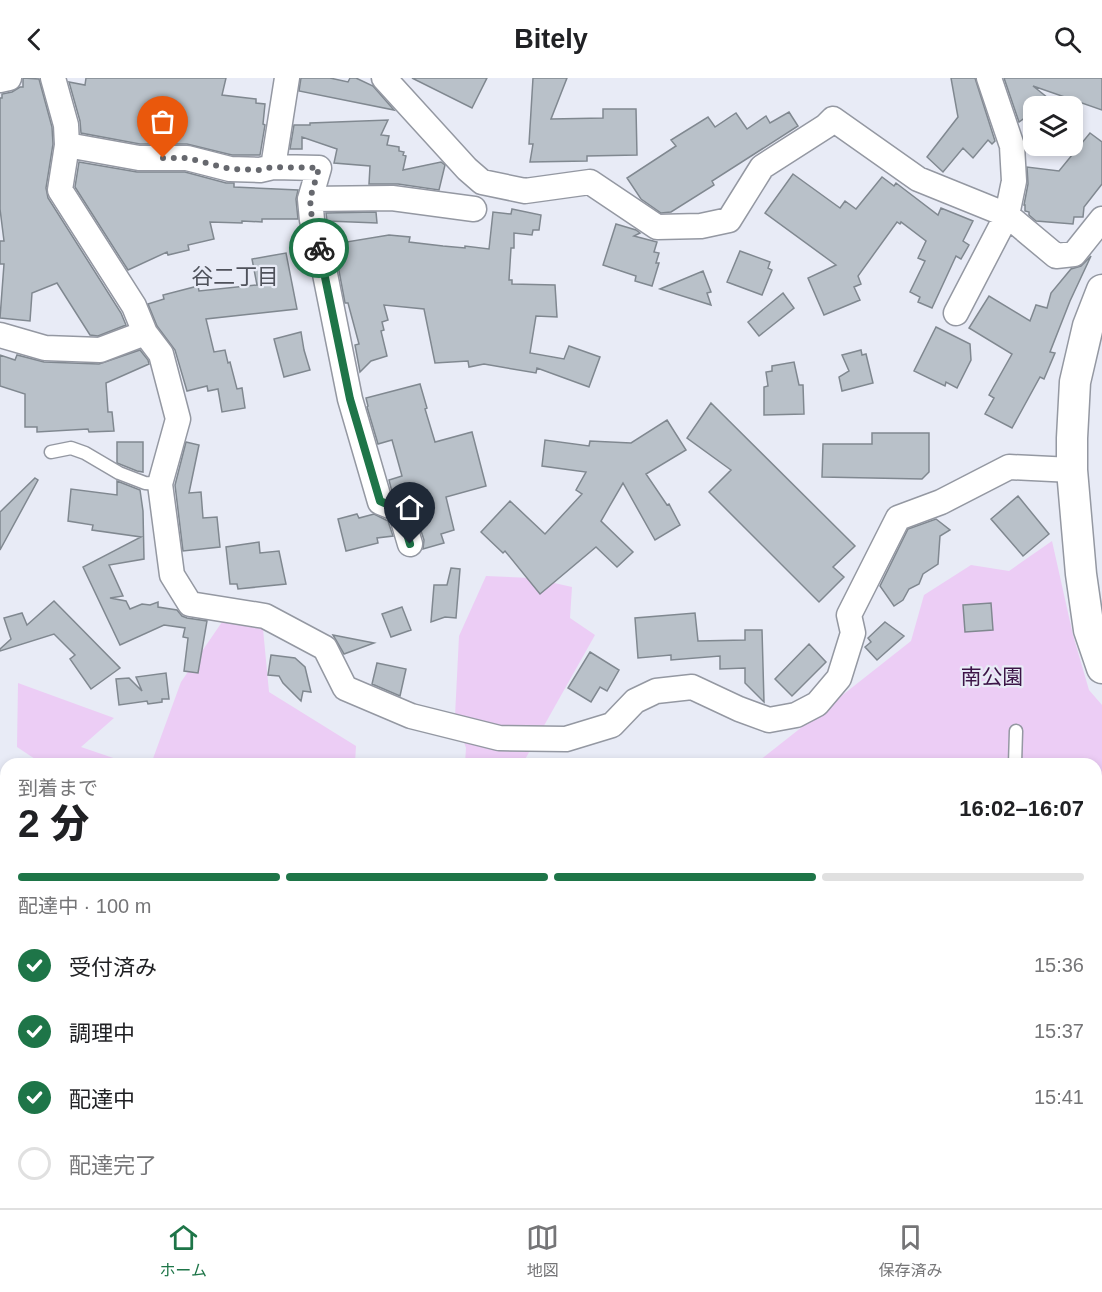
<!DOCTYPE html>
<html lang="ja">
<head>
<meta charset="utf-8">
<style>
	:root { --surface:#fff; --page:#f2f2f2; --text:#202124; --muted:#757577; --line:#e0e0e0; --accent:#1e7548 }
	body { margin:0; font-family:Helvetica,"Noto Sans JP",sans-serif; background:var(--page); color:var(--text); height:100vh; display:flex; flex-direction:column; font-size:22px; white-space:nowrap }
	* { box-sizing:border-box; margin:0 }
	p { font-size:20px; color:var(--muted) }
	.icon { flex:none; width:33px; height:33px; fill:none; stroke:currentColor; stroke-width:2; stroke-linecap:round; stroke-linejoin:round }
	.map { position:relative; flex:1; overflow:hidden }
	.side { position:absolute; left:0px; top:680px; width:1102px; height:452px; display:flex; flex-direction:column; background:var(--surface); border-radius:18px 18px 0 0; box-shadow:0 3px 9px #0003 }
	.side>* { flex:none }
	.fabs { position:absolute; left:1023px; top:18px; display:grid; gap:12px }
	.fabs a { display:grid; place-items:center; width:60px; height:60px; border-radius:12px; background:var(--surface); box-shadow:0 3px 9px #0003; font-size:30px }
	.pin { position:absolute; display:grid; place-items:center; width:51px; height:51px; color:#fff; margin:-62px -26px; border-radius:50% 50% 50% 0; rotate:-45deg; box-shadow:0 0 6px #0007 }
	.pin .icon { rotate:45deg }
	.courier { position:absolute; display:grid; place-items:center; width:60px; height:60px; margin:-30px; border:4px solid #1e7548; border-radius:50%; background:#fff; color:#222; box-shadow:0 2px 8px #0007 }
	.headline em { font-style:normal; font-weight:800 }
	.headline div { display:flex; flex-direction:column-reverse }
	.headline { display:flex; align-items:center; justify-content:space-between; height:102px; padding:0 18px }
	h1 { font-size:39px; font-weight:800; line-height:45px }
	.bar { display:grid; grid-template-columns:repeat(4,1fr); gap:9px 6px; align-content:center; height:72px; padding:0 18px }
	.bar i { height:8px; border-radius:4px; background:var(--line) }
	.bar .current { background:var(--accent) }
	.bar p { grid-column:span 4 }
	ol { padding:0 18px; list-style:none }
	li { display:flex; align-items:center; gap:18px; height:66px }
	li p { margin-inline-start:auto }
	li .icon { padding:6px; border-radius:50%; background:var(--accent); color:#fff; stroke-width:4 }
	li:last-child { color:var(--muted) }
	li i { width:33px; height:33px; border:3px solid var(--line); border-radius:50% }
	header { display:flex; justify-content:space-between; align-items:center; height:78px; padding:0 18px; background:var(--surface); font-size:27px; font-weight:800 }
	.tab-bar { display:flex; justify-content:space-around; align-items:center; height:84px; border-top:2px solid var(--line); background:var(--surface); font-size:16px; color:var(--muted) }
	.tab-bar a { display:grid; justify-items:center; gap:3px }
	.tab-bar .current { color:var(--accent) }
	.map>svg:first-child { display:block }
	.green { fill:#eccdf5 }
	.building { fill:#b9c1c9; stroke:#808890; stroke-width:1.5 }
	.lines { fill:none; stroke-linecap:round; stroke-linejoin:round }
	.service-casing { stroke:#9498a2; stroke-width:15 }
	.minor-casing { stroke:#9498a2; stroke-width:27 }
	.tertiary-casing { stroke:#9498a2; stroke-width:33 }
	.service { stroke:#fff; stroke-width:12 }
	.minor { stroke:#fff; stroke-width:24 }
	.tertiary { stroke:#fff; stroke-width:30 }
	.done { stroke:#66686e; stroke-width:6; stroke-dasharray:0 10.8 }
	.route { stroke:#1e7548; stroke-width:8 }
	.labels { text-anchor:middle; dominant-baseline:central; stroke-width:4.5; stroke-linejoin:round; paint-order:stroke }
	.park-label { font-size:21px; fill:#3c1547; stroke:#e8ebf6 }
	.neighbourhood-label { font-size:22px; fill:#4f525b; stroke:#e8ebf6 }
</style>
</head>
<body>
<header><svg class="icon" aria-label="back" viewBox="0 0 24 24"><path d="M15 5l-7 7 7 7"/></svg>Bitely<svg class="icon" aria-label="search" viewBox="0 0 24 24"><circle cx="10" cy="10" r="6"/><path d="M15 15l6 6"/></svg></header>
<div class="map">
<svg width="1102" height="1130" viewBox="0 0 1102 1130">
	<rect width="100%" height="100%" fill="#e8ebf6"/>
	<path class="green" d="M1052,463L1073,557L1089,612L1102,627V736L1097,740L1096,686H764L760,682L911,563L924,517L971,487L1009,493Z
		M486,498L532,500L572,509L570,540L595,557L523,685H465L466,670L455,638L459,558Z
		M222,544L263,551L269,614L356,668L355,685L151,686L181,604Z
		M18,605L114,640L81,669L128,685H41L17,669Z
		M1102,829V931L1097,917V831Z
		M1097,938L1102,952V1086L1097,1088Z
		M246,1125H401L394,1130H258L245,1128Z
		M723,1125H953L951,1130H721Z"/>
	<path class="building" d="M23,0L39,1L52,49L53,66L46,110L48,120L121,235L126,247L98,258L90,257L57,205L32,215L30,243L0,240L4,186H0V163H4L0,131V20H2V16L12,14L20,9H23Z
		M86,0H226L222,17L256,21V25L265,26L263,46L265,47L260,77H232L187,66H140L81,55L80,43L69,4L85,7Z
		M301,0H330L348,4L350,0H356L373,8L394,32L299,13Z
		M412,0H487L472,30Z
		M533,0H567L551,41L603,40V31H636L637,77L587,78V83L530,84L533,66H529Z
		M951,0H975L995,63L992,66L988,62L973,80L963,70L943,94L927,79L958,39Z
		M1004,0H1102V32L1033,8L1058,28H1034V33L1019,44Z
		M789,34L798,48L712,103L714,107L671,134L661,135L641,121L627,100L676,68L671,62L708,39L715,49L736,35L747,51L766,38L770,45Z
		M388,42L381,57L389,58L387,67L399,69V73L404,74L403,77L406,78L403,92L441,84L445,87L439,112L398,106H369L370,88L334,85L337,71L302,59V71H290L294,47H310V45Z
		M1090,55L1102,64V106L1084,129L1083,139H1074L1073,146L1036,143L1029,137V134L1025,133V127H1024L1028,106L1027,89L1059,93Z
		M79,84L137,94H185L226,105H234V109L298,112L296,121L298,141H262V144L242,143V145L210,144L214,161L188,167L189,172L168,177L167,174L128,192L75,109Z
		M793,96L840,130L845,123L856,131L882,99L894,108L896,105L938,137L941,130L973,143L963,163L969,167L961,181L956,178L932,230L918,224L920,219L910,214L925,183L918,180L926,163L901,144L900,146L897,144L858,198L861,206L854,209L860,222L824,237L808,200L836,187L765,135Z
		M512,131L541,137L539,152H533L532,157L514,155V170H511L509,202H512V206L555,207L557,239L536,238L530,275L564,281L569,268L600,279L589,309L537,290L536,295L484,286L469,289L468,283L435,285L424,231L384,227L388,242L382,244L384,252L381,253L387,278L371,283L360,294L355,267L359,266L348,225H345L334,166L389,157L410,159L409,164L443,168L465,170V168L489,171L493,134L511,136Z
		M376,134L377,145L327,143L326,135Z
		M616,146L636,152L640,155L634,158L657,164L654,174L659,175L656,185H659L652,208L635,203L636,198L603,187Z
		M740,173L770,184L768,190L772,192L762,217L727,204Z
		M286,175L297,231L206,241L214,274L225,272L228,285L230,284L237,311L242,310L245,330L222,334L218,311L208,313L207,308L187,313L175,272L157,248L148,226L164,221L163,217L198,208L199,213L257,207L252,181Z
		M1091,178L1070,223L1050,274L1055,275L1044,301L1040,299L1012,350L985,336L994,320L989,317L1012,276L969,250L989,218L1030,243L1036,227L1047,230L1051,215L1071,191L1081,188Z
		M703,193L711,214L707,215L711,227L660,211Z
		M783,215L794,230L759,258L748,244Z
		M936,249L970,266L971,282L957,310L946,304L945,308L914,293Z
		M301,254L304,272L310,292L284,299L274,261Z
		M140,272L148,282L149,286L106,305L108,334H112L114,353L89,354L88,351L37,354V349H25V316L0,308V277L15,282L17,277L44,284L99,286Z
		M861,272L862,277L866,276L873,305L842,313L839,299L849,293L842,277Z
		M794,284L799,307H803L804,336L764,337V309L768,308L766,294L772,293V288Z
		M420,306L427,330L425,331L435,364L472,354L486,408L446,419L454,452L441,456L444,465L423,471L424,462L413,428L410,422L406,419L392,414L389,402L402,398L392,362L378,366L367,329L368,328L366,320Z
		M711,325L855,468L833,489L844,499L819,524L709,414L731,392L687,360Z
		M667,342L686,372L646,396L667,427L669,426L680,447L655,462L623,405L601,443L633,474L617,489L596,469L540,516L505,473L503,475L481,454L510,423L545,456L582,416L576,412L586,394L542,388L545,362L589,368L590,363L631,365Z
		M872,355H929V394L922,401L822,399L823,366H872Z
		M117,364H143V394L137,393L117,385Z
		M186,364L199,367L189,415L201,414L203,440L217,439L220,469L183,473L175,407Z
		M35,400L38,402L0,472V434Z
		M117,403L140,412L143,433L144,481L109,487L123,518L110,520L126,523L130,531L142,526L150,527L158,524V529L177,532L182,538L187,540L207,543L198,595L184,593L188,560L183,559L185,550L164,547L120,567L83,489L141,459L92,452L93,447L68,443L71,411L117,417Z
		M1018,418L1049,456L1023,478L991,441Z
		M357,436L359,440L374,436L388,443L393,458L377,460L378,465L346,473L338,441Z
		M936,441L950,452L940,458L938,486L923,496L919,506L909,511L903,522L894,528L880,508L908,451Z
		M259,464L260,475L279,473L286,506L238,511L237,506H230L226,469Z
		M451,490L460,491L456,540L445,539L431,544L434,507H447Z
		M54,523L120,590L91,611L70,581L75,577L54,556L0,573V571L11,561L4,540L22,535L27,547Z
		M991,525L993,552L965,554L963,527Z
		M402,529L411,552L391,559L382,536Z
		M695,535L698,563L745,562V552H762L764,624L745,605V590L720,591V578L671,582V577L638,580L635,540Z
		M885,544L904,558L877,582L865,569L871,564L868,560Z
		M333,557L374,565L344,576Z
		M809,566L826,584L792,618L775,601Z
		M590,574L619,592L607,613L600,609L591,624L568,610Z
		M271,577L295,580L305,589L311,614L303,613L301,623L283,605L279,598L268,597Z
		M377,585L406,591L400,618L372,606Z
		M166,595L169,621H162V624L148,626L147,623L119,627L116,601L129,600L142,613L136,599Z"/>
	<g class="lines">
		<defs>
			<path id="service" d="M51,374L71,370L85,375L119,395L145,405L160,406
				M1015,686L1016,653"/>
			<path id="minor" d="M53,0L66,47L67,67
				M287,0L273,89L319,90L310,121L312,142L319,166L350,321L380,424L400,432L410,466
				M384,0L467,91L482,104L525,113L590,104L657,149L701,148L729,142L762,89L826,48L833,41L918,101L1007,137L1056,178L1074,176L1102,141
				M0,2L9,0
				M273,89L260,92L230,91L187,80H139L67,67L60,112L134,228L145,255L161,276L178,341L160,406L172,497L190,526L265,538L325,570L345,610L411,638L499,660L566,661L612,647L635,623L656,613L692,609L739,631L769,642L796,637L817,626L839,600L853,555L849,537L898,440L941,424L1009,389L1072,392
				M310,121L392,120L474,131
				M956,235L1007,137L1014,103L1012,68L989,0
				M0,257L45,270L100,272L145,255
				M1096,767L1102,761
				M0,916L6,918
				M0,1015L6,1016
				M585,1130L589,1125"/>
			<path id="tertiary" d="M1102,212L1088,248L1075,304L1072,360V392L1081,496L1089,552L1102,590"/>
		</defs>
		<use href="#service" class="service-casing"/>
		<use href="#minor" class="minor-casing"/>
		<use href="#tertiary" class="tertiary-casing"/>
		<use href="#service" class="service"/>
		<use href="#minor" class="minor"/>
		<use href="#tertiary" class="tertiary"/>
	</g>
	<g class="lines">
		<path class="done" d="M163,80H187L230,91L260,92L273,89L319,90L310,121L312,142L319,170"/>
		<path class="route" d="M319,170L350,321L380,423L400,432L410,466"/>
	</g>
	<g class="labels">
		<g class="park-label">
			<text x="992" y="598">南公園</text>
		</g>
		<g class="neighbourhood-label">
			<text x="235" y="198">谷二丁目</text>
		</g>
	</g>
</svg>
<div class="fabs">
<a><svg class="icon" aria-label="layers" viewBox="0 0 24 24"><path d="M12 4l9 5-9 5-9-5zM3 14l9 5 9-5"/></svg></a>
</div>
<div class="pin" style="left:163px;top:80px;background:#ea580c"><svg class="icon" aria-label="bag" viewBox="0 0 24 24"><path d="M5 8h14l-1 12H6zM9 8a3 3 0 0 1 6 0"/></svg></div>
<div class="pin" style="left:410px;top:466px;background:#1f2937"><svg class="icon" aria-label="home" viewBox="0 0 24 24"><path d="M3 11l9-7 9 7M6 9v11h12V9"/></svg></div>
<div class="courier" style="left:319px;top:170px"><svg class="icon" aria-label="bike" viewBox="0 0 24 24"><circle cx="6" cy="16" r="4"/><circle cx="18" cy="16" r="4"/><path d="M6 16l4-8h5l3 8M10 8l3 8H6M13 5h3"/></svg></div>
<section class="side">
<div class="headline"><div><h1>2 分</h1><p>到着まで</p></div><em>16:02–16:07</em></div>
<div class="bar"><i class="current"></i><i class="current"></i><i class="current"></i><i></i><p>配達中 · 100 m</p></div>
<ol>
<li><svg class="icon" aria-label="check" viewBox="0 0 24 24"><path d="M5 12l5 5 9-10"/></svg>受付済み<p>15:36</p></li>
<li><svg class="icon" aria-label="check" viewBox="0 0 24 24"><path d="M5 12l5 5 9-10"/></svg>調理中<p>15:37</p></li>
<li><svg class="icon" aria-label="check" viewBox="0 0 24 24"><path d="M5 12l5 5 9-10"/></svg>配達中<p>15:41</p></li>
<li><i></i>配達完了</li>
</ol>
</section>
</div>
<nav class="tab-bar">
<a class="current"><svg class="icon" aria-label="home" viewBox="0 0 24 24"><path d="M3 11l9-7 9 7M6 9v11h12V9"/></svg>ホーム</a>
<a><svg class="icon" aria-label="map" viewBox="0 0 24 24"><path d="M3 6l6-2 6 2 6-2v14l-6 2-6-2-6 2zM9 4v14M15 6v14"/></svg>地図</a>
<a><svg class="icon" aria-label="saved" viewBox="0 0 24 24"><path d="M7 4h10v16l-5-4-5 4z"/></svg>保存済み</a>
</nav>
</body>
</html>
